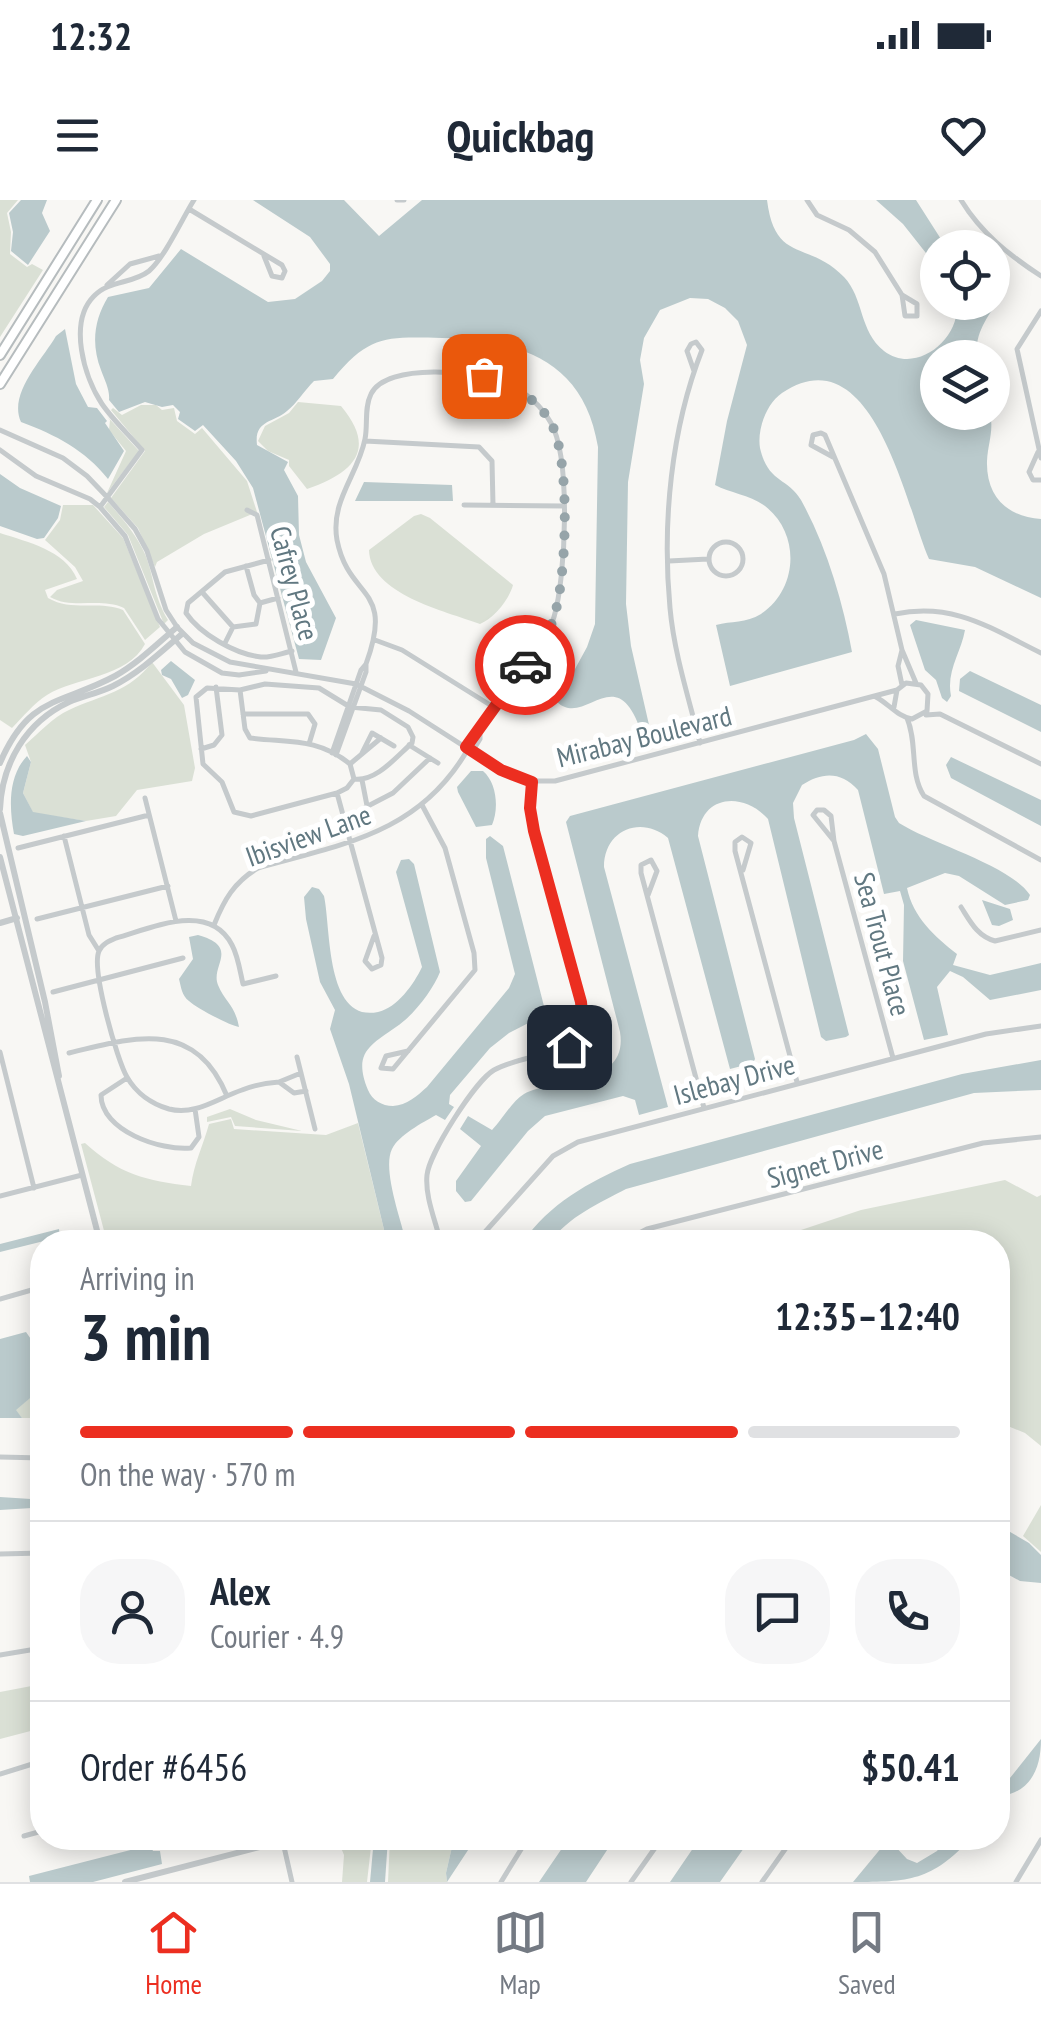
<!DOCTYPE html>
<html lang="en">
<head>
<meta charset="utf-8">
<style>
	:root { --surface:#fff; --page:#f6f6f7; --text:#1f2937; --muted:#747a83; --line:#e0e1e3; --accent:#ec2e20 }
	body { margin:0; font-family:"PT Sans Narrow",sans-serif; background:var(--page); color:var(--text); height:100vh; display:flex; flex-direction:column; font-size:38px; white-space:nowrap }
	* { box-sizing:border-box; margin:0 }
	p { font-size:32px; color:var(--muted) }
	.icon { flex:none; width:55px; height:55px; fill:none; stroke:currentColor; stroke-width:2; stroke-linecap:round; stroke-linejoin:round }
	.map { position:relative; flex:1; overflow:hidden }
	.details { position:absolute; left:30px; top:1030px; width:980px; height:620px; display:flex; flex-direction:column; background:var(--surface); border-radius:40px; box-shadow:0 5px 25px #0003 }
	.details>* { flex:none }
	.tools { position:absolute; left:920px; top:30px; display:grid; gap:20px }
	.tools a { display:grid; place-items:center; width:90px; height:90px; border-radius:50%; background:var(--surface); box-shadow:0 5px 25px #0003; font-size:50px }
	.pin { position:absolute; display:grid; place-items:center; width:85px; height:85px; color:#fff; margin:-42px; border-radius:20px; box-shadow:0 5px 15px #0006 }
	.courier { position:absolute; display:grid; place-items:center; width:100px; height:100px; margin:-50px; border:8px solid #ec2e20; border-radius:50%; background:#fff; color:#222; box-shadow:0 2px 12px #0007 }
	.head em { font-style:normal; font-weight:600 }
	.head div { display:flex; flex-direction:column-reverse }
	.head { display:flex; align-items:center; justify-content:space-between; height:170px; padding:0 50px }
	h1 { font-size:65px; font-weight:600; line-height:75px }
	.bar { display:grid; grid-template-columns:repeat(4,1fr); gap:15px 10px; align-content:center; height:120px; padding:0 50px }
	.bar i { height:12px; border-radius:8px; background:var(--line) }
	.bar .selected { background:var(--accent) }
	.bar p { grid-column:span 4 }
	.line { display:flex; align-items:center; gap:25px; padding:0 50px; border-top:2px solid var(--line) }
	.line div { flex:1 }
	.round { display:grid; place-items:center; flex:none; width:105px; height:105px; border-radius:40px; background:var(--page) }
	.status { display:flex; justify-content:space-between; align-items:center; height:70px; padding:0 50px; background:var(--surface); direction:ltr }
	.status svg { height:28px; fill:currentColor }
	header { display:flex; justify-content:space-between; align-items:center; height:130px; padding:0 50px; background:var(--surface); font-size:45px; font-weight:600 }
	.tab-bar { display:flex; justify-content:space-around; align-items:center; height:140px; border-top:2px solid var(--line); background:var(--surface); font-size:28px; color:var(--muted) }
	.tab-bar a { display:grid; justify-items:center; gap:5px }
	.tab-bar .selected { color:var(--accent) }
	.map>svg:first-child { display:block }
	.green { fill:#dae0d5 }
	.water { fill:#bacacc }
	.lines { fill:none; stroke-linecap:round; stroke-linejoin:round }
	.primary-casing { stroke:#b6bcbe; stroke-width:12 }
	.minor { stroke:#c5cacc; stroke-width:5 }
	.tertiary { stroke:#c5cacc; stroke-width:6 }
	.primary { stroke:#fff; stroke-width:8 }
	.done { stroke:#96a4a9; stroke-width:10; stroke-dasharray:0 18 }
	.route { stroke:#ec2e20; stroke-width:12 }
	.labels { text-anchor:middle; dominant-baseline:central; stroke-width:10; stroke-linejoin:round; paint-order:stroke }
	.street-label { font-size:28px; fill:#617881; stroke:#fff }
</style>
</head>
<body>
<div class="status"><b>12:32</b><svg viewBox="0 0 49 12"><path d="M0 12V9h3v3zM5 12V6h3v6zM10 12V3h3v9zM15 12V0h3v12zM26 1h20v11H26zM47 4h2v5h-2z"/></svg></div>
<header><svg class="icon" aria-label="menu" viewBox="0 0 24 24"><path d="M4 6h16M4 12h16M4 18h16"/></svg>Quickbag<svg class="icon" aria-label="heart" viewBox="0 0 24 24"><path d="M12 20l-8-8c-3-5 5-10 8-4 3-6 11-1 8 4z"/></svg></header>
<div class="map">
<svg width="1041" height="1682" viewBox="0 0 1041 1682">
	<rect width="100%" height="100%" fill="#f8f7f4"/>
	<path class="green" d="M0,0H18L7,13L11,32L10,54L27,67L32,64L43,70L0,137Z
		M298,202L341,206C378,250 353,273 307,289L289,266V260L268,251L258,241L265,226L289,213Z
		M141,205H156L162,210L174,208L177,221L195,234L202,228L247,281L257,312L204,334L157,362L155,367L138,328L111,298L145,251L111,210L113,208L122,215Z
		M106,215L139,251L107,293L126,251L109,230L110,220Z
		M108,302C122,318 136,334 145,354C154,376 153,395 168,420L164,424L128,335L104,307Z
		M63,305H93L123,338L160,427L145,440L124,408C99,397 73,410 50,397L57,390L83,381L75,367L45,340L60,320Z
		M421,314L430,318L513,385C509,400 494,418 480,424C445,411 370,394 369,350L414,316Z
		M0,333C27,342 65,350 77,379L45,390L48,398C72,412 98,400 123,410L145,444C127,478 76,477 47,495C34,503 23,517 12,528L0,520Z
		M152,462L184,505L195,568L192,581L137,590L116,616L86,621L33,613L23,593L31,562L25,545C39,533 53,517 69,510C101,495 130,492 152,462Z
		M230,909L256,920L302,931L235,926L231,917L207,922V917Z
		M231,919L234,929L326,935L358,923L387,1042H107L81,944L85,943C119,974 146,981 191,986C194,963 203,946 209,924Z
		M1005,980L1037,997L1041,995V1246L1025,1233L998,1222V1042H955L951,1038L930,1039L927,1042H765L861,1010Z
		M42,1188V1218H22L15,1210Z
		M1041,1305V1352L1023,1336Z
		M42,1484V1528L0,1539V1492Z
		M151,1638H228L154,1649Z
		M337,1638H372L367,1682H342L344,1655Z
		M390,1638H454L446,1673L447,1682H388Z"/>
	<path class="water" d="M21,0H47L42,13L50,31L28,65L11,51L13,32L9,13Z
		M253,0H344L379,36L422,0H767C775,64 808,40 844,77C864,98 859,131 884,151C915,175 960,141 957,103L992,102L993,89L1002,97C988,115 974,134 977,157L938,158V212L990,213C994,231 988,243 987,261C986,296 1007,317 1041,319V398L975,367L929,359C906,307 873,132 782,193C766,204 757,230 760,248C768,283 787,277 801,300C826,345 843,402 852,452L730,486L716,425C731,421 746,423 761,414C798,389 801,334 765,306C750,295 730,293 715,285L727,221L747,145L738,121L725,108L708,99L690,98L660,110L644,138L640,160L644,184L628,282L626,404L631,446L652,538H643C618,454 586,529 557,502L587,447L595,424L598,247C584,160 520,140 442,138C387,137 370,134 333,179L314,181C305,190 296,204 287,211C273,223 254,220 257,245L288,262L284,270L298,296L299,335L306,362L336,418L321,460L299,459L253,288L236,261L203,225L195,231L178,219L180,212L173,205L162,207L145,202L119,212L109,200C110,190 105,181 101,170C91,144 94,120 108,97L149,88L181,49L268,102L295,99L322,81L330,71V64L310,37Z
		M876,0H916L946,47L938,48L937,67L903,24Z
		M65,129L76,184L88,207L97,208L107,221L105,223L124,251L108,279C85,250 56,235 21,222C8,194 42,160 56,136Z
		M0,274L20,288L61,306L58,318L44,338L37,339L0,326Z
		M364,282L452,285L453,301H355Z
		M916,420L965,430C961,453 946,471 951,496L947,502L942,498L936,480L925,470L910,425Z
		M171,461L195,480L188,495L182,498L171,479L162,475L161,470Z
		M970,471L1041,505V532L959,491L960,479Z
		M866,534L878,549L895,617L899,623C932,644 1010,665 1030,695L1028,700L1005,705L959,676L945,673L907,688C913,717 935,737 957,754L953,765L990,775L1041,763V790L990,800L963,777L950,771L937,787L948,835L924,840L903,761L904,705L900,691L884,694L858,590C841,571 822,572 802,585L793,603L794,618L849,835L846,837L826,841L821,837L768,619C743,591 701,595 698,636L755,859L753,863L730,869L668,638C641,615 604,630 604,667L668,907L639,915L635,900L623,896L545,916L528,931L471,1001L465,1002L456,991V981L481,946L460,929L468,916L492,930C502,920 512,901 524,894C556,877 629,887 620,832L566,622L570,616L854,540Z
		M27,556L31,562L23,593L33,612L86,621L23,636L14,634C9,607 8,576 27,556Z
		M951,557L1041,600V626L951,578L946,565Z
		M471,571H483C497,583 499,609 492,625L476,627L458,592L457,587Z
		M490,636L503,646L546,814L509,833L490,848L450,895L449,904L454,907L445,920L436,915C422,923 399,935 392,949C382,969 401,1020 406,1042H387L349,884L330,829L335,810L320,782L306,719L304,697L312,687L319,689L324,696C331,727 325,823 378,812C397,808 414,784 422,767L396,672L401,660L409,659L414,664L440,772C433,790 413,816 396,827C369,846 353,853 368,890C372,900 382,906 393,906C407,905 417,896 427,887L509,788L515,774L486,658V639Z
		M982,700L1010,709L1013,720L999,726L992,725Z
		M198,735C241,747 210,766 218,785C225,802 235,805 239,827C231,826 196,808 189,801C182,796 181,787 179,779L193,759L189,737Z
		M1041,860V890L974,893L626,989C601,1002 566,1018 551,1042H523C549,1004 589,982 630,964L962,874Z
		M59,1029L60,1037L0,1052V1044Z
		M26,1132L42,1155L40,1164L42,1188L16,1210L22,1218H0V1139Z
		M0,1297L31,1299L32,1308L0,1310Z
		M998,1325L1029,1343L1041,1355V1383L1020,1381L998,1369Z
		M1041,1539C1041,1567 1032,1591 1002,1596V1588Z
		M374,1638H388L385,1682H370Z
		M454,1638H476L447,1682L446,1673Z
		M569,1638H615L586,1682H539Z
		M700,1638H751L720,1682H670Z
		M946,1638H971C932,1681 909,1682 853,1682L882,1647L893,1644L907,1659L917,1663L937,1651Z
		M150,1645L153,1651H160L162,1664L93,1682H30L29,1676Z"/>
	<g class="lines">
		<defs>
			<path id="primary" d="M0,155L97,0
				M0,184L116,0"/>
		</defs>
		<use href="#primary" class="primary-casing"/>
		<path class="minor" d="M397,0H404
			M807,0L817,15L849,30L875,52L902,95L905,116H917V104L902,95
			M961,0C981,33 1009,55 1041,76
			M189,9L282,65L285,71L282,78L272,76L264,56
			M107,85L130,64L159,56
			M1041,111L1017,149L1041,258
			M694,171L687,151L691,144L696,142L702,150C671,229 662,323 670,408C674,453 689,499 700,543
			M0,230L63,258L87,276L108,298L135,329L147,351L166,410L177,427L193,443L230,462L356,484L409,511L501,570L532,581H555L897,490
			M365,241L479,247L492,261L493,305
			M0,250L36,276L90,299L100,307L125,336L158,419L185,452L222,473L239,475L266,471
			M1038,252L1029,272L1033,280H1041
			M833,257L811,245L813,235L821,233L825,235L884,374L902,450L916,483
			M464,305L563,306
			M100,307L142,250C129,235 113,220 102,204C84,177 68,122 94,96C109,80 133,84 149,71C165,57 182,19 194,0
			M247,310L257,315L296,472
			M709 359a17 17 0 1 1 34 0a17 17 0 1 1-34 0Z
			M269,360L225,372L188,403L186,413C200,434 235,454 261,457C271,458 282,453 292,451
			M669,361L708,359
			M246,366L254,395L260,403
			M202,392L233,427
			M895,414C954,402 990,428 1041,453
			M375,440L402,450L495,508
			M225,443L233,427L256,424L260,403L278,398
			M366,464C395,385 349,401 337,340C330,301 358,275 365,239C368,225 364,208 371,194C386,162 478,171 506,183C524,191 541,205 551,223C571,259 566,376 554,417C547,440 531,455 517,474C503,491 492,512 480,531
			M902,485L898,466L902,450
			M240,490L245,529L250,538C287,543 317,537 350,564L354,579L347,588L337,593L251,616L234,612L222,582L203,564L196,497L207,488L240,490L265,484L319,488L350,507L381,510L408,527L413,537L412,543C396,557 376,582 354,579
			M876,497C889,504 898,517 912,519L927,511L928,494L921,485L906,483L897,490L894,507
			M243,514H308L315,524L309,544
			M926,515L940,514L1041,564
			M907,518C918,544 909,573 924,596L1041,660
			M409,545L438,563
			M465,547L480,531V539L472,552
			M201,549L214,545L222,535L216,487
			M332,553L361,470L366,464V472L336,555
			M362,553L372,533L394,546
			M350,564L381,538
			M362,580L370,621
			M337,593L382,758L381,765L372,769L365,761L374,736
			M145,598L176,721
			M366,607L393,593L430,558
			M64,636L89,735L99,751
			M834,641L813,615L817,610H824L831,616L834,641L893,858
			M18,648L149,615
			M743,670L751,643L742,637L735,642V651L797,882
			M648,695L657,671L651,660L641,665V673L704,908
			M961,707C970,721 977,736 995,741L1041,730
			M37,719L168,686
			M214,725C224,700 234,682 258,668C344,644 420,633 468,549
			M276,776L243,784C240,771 238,756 232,745C209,701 152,728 116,738C109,741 102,744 99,751C91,769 117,860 127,877C136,893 152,904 169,909C195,916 218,898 242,890C254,885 266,883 279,882L294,893L306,891
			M53,792L183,758
			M408,851L386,856L381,868L393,869L475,770L474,753L445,648L422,605
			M0,852L34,988
			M69,853C134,837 195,818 227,896
			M297,857L315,929
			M127,878L101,895C101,931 161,951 191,948L199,937L195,909
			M279,882L301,873
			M0,996L82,975
			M444,1042L439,1036C434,1017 425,995 427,975C429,954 475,881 494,870C516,858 545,856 569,847L583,825L581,802L534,631L530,609L532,581
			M476,1042L553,956L578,942L986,834L1041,826
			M622,1042L647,1029L983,943L1041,937
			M0,1099L42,1087
			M0,1257L42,1258
			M998,1278L1001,1279
			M0,1354L42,1353
			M0,1455L42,1448
			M37,1562L42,1583
			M0,1574L42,1561
			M24,1636L42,1631
			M282,1638L292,1682
			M501,1682L528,1638
			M631,1682L662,1638
			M762,1682L793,1638
			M1016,1682L1041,1640"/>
		<path class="tertiary" d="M0,563C29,495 61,505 115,476C138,463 157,444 177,427
			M0,609C2,563 26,522 69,502C83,496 99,493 113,486C139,473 161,452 182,434
			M0,613L45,802L59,876
			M0,657L100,1042
			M0,723L17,718
			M125,1682L283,1641"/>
		<use href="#primary" class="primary"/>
	</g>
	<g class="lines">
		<path class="done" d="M484,176C511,184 536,197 551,223C571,259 567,381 553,420C547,437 536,452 525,465"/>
		<path class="route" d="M525,465L466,547L501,570L532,582L530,608L534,631L581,802L583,825L569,847"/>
	</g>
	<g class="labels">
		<g class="street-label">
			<text transform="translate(295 383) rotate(75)">Cafrey Place</text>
			<text transform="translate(644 536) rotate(-14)">Mirabay Boulevard</text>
			<text transform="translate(308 635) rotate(-20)">Ibisview Lane</text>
			<text transform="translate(883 744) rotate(75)">Sea Trout Place</text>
			<text transform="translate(734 879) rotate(-15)">Islebay Drive</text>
			<text transform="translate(825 963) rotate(-15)">Signet Drive</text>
		</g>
	</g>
</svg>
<div class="tools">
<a><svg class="icon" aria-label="locate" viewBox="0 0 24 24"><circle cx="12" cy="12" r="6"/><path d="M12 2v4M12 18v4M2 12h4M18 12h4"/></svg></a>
<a><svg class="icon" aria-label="layers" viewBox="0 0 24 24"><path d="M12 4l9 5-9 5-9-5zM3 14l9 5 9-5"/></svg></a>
</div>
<div class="pin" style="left:484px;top:176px;background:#ea580c"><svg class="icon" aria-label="bag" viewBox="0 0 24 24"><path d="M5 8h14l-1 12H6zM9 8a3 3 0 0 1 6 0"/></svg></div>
<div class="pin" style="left:569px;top:847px;background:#1f2937"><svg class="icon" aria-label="home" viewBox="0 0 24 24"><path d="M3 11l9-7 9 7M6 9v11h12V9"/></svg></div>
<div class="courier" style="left:525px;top:465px"><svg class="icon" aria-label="car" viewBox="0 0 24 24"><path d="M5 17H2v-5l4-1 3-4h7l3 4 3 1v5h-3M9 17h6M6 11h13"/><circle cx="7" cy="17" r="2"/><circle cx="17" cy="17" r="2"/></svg></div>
<section class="details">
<div class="head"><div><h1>3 min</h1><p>Arriving in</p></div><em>12:35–12:40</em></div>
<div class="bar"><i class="selected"></i><i class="selected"></i><i class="selected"></i><i></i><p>On the way · 570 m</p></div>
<div class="line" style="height:180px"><a class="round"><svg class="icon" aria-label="person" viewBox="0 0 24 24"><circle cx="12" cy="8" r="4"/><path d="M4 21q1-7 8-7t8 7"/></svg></a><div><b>Alex</b><p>Courier · 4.9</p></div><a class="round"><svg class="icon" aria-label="chat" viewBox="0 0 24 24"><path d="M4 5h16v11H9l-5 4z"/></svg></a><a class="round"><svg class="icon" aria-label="phone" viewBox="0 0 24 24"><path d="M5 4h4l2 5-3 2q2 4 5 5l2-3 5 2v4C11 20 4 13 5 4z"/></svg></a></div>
<div class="line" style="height:130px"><div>Order #6456</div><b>$50.41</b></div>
</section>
</div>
<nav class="tab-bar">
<a class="selected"><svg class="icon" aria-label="home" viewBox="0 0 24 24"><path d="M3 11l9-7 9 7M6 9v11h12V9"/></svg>Home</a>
<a><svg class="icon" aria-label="map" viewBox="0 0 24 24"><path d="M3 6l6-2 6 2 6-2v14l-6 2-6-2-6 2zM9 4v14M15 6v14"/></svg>Map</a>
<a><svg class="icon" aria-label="saved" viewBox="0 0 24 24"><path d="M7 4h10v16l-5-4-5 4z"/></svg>Saved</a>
</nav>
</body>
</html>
